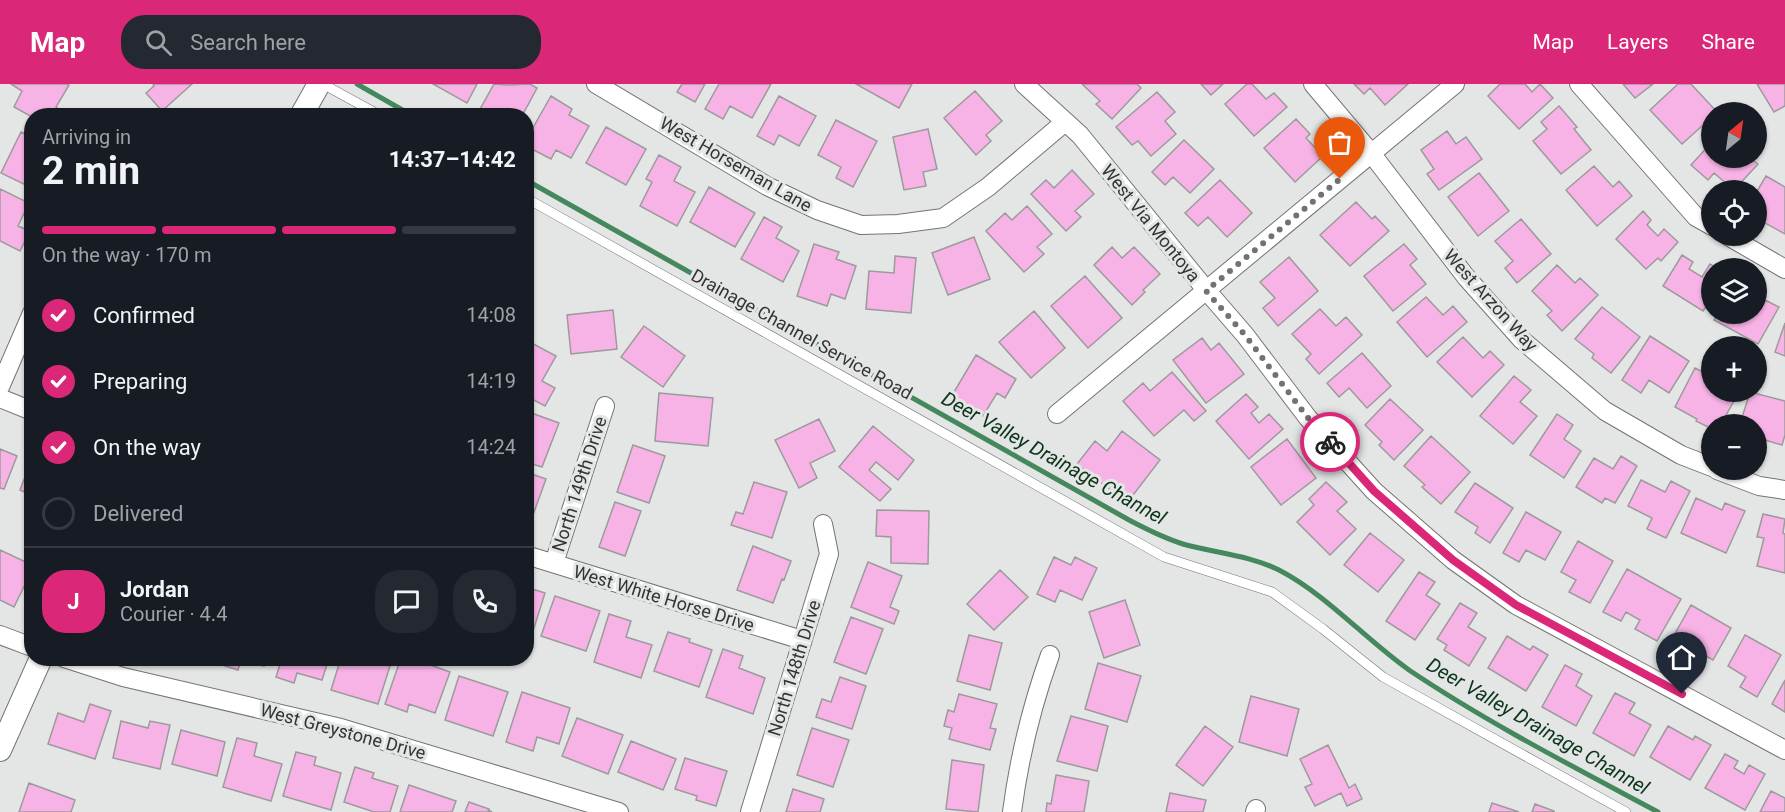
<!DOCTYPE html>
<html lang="en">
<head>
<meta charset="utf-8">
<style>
	:root { --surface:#171b24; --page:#242831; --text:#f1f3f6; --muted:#9ea1a6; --line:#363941; --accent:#db2777 }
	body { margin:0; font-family:Roboto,sans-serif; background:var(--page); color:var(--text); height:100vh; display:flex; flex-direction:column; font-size:22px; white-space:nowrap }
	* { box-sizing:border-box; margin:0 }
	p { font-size:20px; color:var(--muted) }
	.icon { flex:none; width:33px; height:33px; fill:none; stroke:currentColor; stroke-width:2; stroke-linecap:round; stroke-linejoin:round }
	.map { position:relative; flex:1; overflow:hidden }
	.drawer { position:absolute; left:24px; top:24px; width:510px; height:558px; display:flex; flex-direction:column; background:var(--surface); border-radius:24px; box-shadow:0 2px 4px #0004 }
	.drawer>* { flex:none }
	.needle { width:39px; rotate:29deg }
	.controls { position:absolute; left:1701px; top:18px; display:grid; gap:12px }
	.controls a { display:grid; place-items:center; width:66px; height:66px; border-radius:50%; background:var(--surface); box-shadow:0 2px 4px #0004; font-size:30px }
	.pin { position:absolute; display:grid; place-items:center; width:51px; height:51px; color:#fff; margin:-62px -26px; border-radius:50% 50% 50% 0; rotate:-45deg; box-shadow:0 0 6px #0007 }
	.pin .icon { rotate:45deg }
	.courier { position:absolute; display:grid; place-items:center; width:60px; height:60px; margin:-30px; border:4px solid #db2777; border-radius:50%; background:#fff; color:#222; box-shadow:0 2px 8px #0007 }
	.headline em { font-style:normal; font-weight:700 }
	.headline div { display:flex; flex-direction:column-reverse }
	.headline { display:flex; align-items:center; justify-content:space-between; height:102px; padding:0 18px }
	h1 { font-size:39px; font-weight:700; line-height:45px }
	.bar { display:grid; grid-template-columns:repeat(4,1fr); gap:9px 6px; align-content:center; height:72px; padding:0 18px }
	.bar i { height:8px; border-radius:4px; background:var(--line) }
	.bar .selected { background:var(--accent) }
	.bar p { grid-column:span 4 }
	.line { display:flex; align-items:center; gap:15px; padding:0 18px; border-top:2px solid var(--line) }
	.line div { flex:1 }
	.round { display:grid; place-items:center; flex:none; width:63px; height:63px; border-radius:24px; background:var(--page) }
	ol { padding:0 18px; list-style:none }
	li { display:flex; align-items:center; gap:18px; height:66px }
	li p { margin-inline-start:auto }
	li .icon { padding:6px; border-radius:50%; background:var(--accent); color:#fff; stroke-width:4 }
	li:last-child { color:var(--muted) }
	li i { width:33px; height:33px; border:3px solid var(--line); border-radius:50% }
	header { display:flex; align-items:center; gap:36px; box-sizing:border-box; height:84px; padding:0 30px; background:var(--accent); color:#fff }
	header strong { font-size:28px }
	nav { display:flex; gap:33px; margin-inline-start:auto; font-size:21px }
	.search { width:420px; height:54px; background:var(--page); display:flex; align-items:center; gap:15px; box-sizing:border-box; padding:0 21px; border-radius:24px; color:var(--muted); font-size:22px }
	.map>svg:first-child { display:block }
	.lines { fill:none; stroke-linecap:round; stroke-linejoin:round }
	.stream { stroke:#46885d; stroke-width:5 }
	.building { fill:#f8b3e6; stroke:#9d9a9c; stroke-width:1.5 }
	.service-casing { stroke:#727572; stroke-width:10 }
	.minor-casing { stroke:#727572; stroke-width:20 }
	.tertiary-casing { stroke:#727572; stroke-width:24 }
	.service { stroke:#fff; stroke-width:9 }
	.minor { stroke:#fff; stroke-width:18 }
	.tertiary { stroke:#fff; stroke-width:22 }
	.done { stroke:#717372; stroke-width:6; stroke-dasharray:0 10.8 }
	.route { stroke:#db2777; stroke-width:8 }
	.labels { text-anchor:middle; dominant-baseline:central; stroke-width:6; stroke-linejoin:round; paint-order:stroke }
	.street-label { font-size:18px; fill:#333534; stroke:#e3e6e4 }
	.water-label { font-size:20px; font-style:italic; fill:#0d351c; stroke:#e3e6e4 }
</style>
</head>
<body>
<header>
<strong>Map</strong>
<div class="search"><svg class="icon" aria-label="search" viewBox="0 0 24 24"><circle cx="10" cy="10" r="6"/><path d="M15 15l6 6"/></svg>Search here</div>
<nav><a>Map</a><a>Layers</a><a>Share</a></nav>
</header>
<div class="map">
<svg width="1785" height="728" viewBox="0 0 1785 728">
	<rect width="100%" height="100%" fill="#e3e6e4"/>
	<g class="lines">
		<path class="stream" d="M357,0L413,32
			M526,96L1129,436C1146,445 1164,454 1183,460C1215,469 1249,471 1279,486C1327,511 1365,555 1409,586C1488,639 1574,683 1658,728"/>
	</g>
	<path class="building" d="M67,0L69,1L56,23L59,25L55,32L32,33L14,23L22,7L11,0Z
		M153,0H192L162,27L146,9L154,2Z
		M433,0H477L467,19Z
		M494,0L508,1L530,0L537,4L522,32H487L479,27Z
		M682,0H705L695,18L677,8Z
		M719,0H771L752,34L730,22L723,35L705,25Z
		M856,0H912L899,24Z
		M1082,0H1137L1141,4L1112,35L1096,20L1100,17Z
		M1201,0H1223L1211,11Z
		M1247,0H1252L1266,15L1274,9L1287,23L1254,52L1225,20Z
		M1354,0H1408L1385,21L1370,4L1364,10Z
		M1500,0H1525L1532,8L1540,0L1553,14L1519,45L1488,12Z
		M1623,0H1653L1635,14Z
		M1678,0H1691L1717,28H1712V33L1682,60L1650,26Z
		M1757,0H1785V22L1774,28Z
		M975,7L1002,37L986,51L991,57L976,71L944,34Z
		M1157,8L1175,28L1165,37L1176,50L1151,72L1138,57L1132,61L1116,43Z
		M551,12L572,25L569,31L589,42L571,74L556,66L551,75L526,62V56Z
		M779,12L816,32L799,62L779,51L774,61L757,52Z
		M1559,22L1577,43L1574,45L1591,66L1561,90L1533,57L1547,45L1541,38Z
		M1296,35L1310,50L1306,54L1323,72L1295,98L1264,64Z
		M836,36L877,57L853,103L836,94L841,83L818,71Z
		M606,43L646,65L626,101L586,79Z
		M928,45L937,85L923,88L926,102L904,106L893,53Z
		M1447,47L1456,60L1466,53L1482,75L1439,106L1427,90L1434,85L1421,66Z
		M21,48L32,53V104L1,89Z
		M1184,56L1214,85L1190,109L1173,93L1165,101L1152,88Z
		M1712,58V74H1750L1758,80L1734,106L1714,89L1708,96L1691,81Z
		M659,71L681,83L674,97L695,108L677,142L640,122L652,98L646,95Z
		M1594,82L1613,103L1619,97L1632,112L1597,142L1566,106Z
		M1072,86L1094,110L1075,127L1081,133L1066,147L1031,110L1046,96L1054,104Z
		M1479,89L1509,127L1478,152L1448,113Z
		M1766,92L1785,103V150L1756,134V109Z
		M1220,96L1252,129L1227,153L1208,133L1198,142L1185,129Z
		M709,103L755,129L735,163L690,138Z
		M0,105L29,119L18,142L30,147L20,167L0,157Z
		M1356,118L1372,135L1375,132L1389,147L1350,182L1320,151Z
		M1027,122L1052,150L1037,163L1044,170L1024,188L986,147L1005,129L1012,136Z
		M1643,127L1651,136L1647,141L1658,152L1664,145L1678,158L1661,177L1658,174L1646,185L1616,155Z
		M764,133L782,143L776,154L799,167L783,198L741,175Z
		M1521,135L1551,170L1517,199L1505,184L1513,177L1495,157Z
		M974,153L990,195L948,211L932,169Z
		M814,160L839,168L836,175L856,182L845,215L831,210L827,222L797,212Z
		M1404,160L1417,175L1410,181L1426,200L1393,227L1364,192Z
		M1112,163L1122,174L1134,163L1160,190L1143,206L1145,208L1132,221L1094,181Z
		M1682,171L1693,178L1689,185L1702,193L1710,180L1717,184H1712V214L1703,227L1663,202Z
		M895,172L916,174L911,229L866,225L869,187L894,189Z
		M1289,173L1318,207L1278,242L1263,224L1275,214L1260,198Z
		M1557,181L1575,199L1580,194L1598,211L1562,247L1547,231L1552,227L1532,207Z
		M1085,192L1122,234L1088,264L1051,222Z
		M1426,213L1443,231L1453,222L1467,238L1427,273L1397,238Z
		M1765,216L1779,223L1758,260L1714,236L1718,230H1756V223L1760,225Z
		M1602,223L1640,253L1611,289L1592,274L1594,270L1575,255Z
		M1320,225L1336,242L1346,233L1362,251L1319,290L1306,275L1311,270L1292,250Z
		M613,226L617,265L571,270L567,231Z
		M1034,227L1065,264L1031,294L999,258Z
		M1785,239V272L1775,268Z
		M644,242L685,272L663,303L621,273Z
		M1650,252L1689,277L1669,309L1649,296L1641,309L1622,296Z
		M1463,253L1483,274L1490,267L1504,281L1472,313L1437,278Z
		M1202,254L1211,266L1219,259L1244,290L1206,319L1173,276Z
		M526,256L556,272L542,297L555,304L545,322L526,312Z
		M1362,269L1391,302L1367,324L1349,304L1339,313L1327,299Z
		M976,271L1016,295L1005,314L997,309L983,332L951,313Z
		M1695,284L1712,293V308H1739L1721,340H1712V345L1696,337L1697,335L1675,323Z
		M1172,288L1206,327L1194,337L1184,326L1154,352L1123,317L1143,299L1150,307Z
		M1514,292L1531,306L1520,318L1537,332L1513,360L1480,332Z
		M1750,308L1785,317V351L1782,361L1758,354L1756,358V340H1740Z
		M659,309L713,314L708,362L655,357Z
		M1246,310L1258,323L1251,329L1259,339L1269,330L1283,345L1249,375L1216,337Z
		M1390,315L1423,346L1394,376L1379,361L1382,358L1365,341Z
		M526,327L559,339L542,383L526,378Z
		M1557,330L1573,341L1564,355L1581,367L1564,394L1530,371Z
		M819,335L835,367L810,379L817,394L799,404L775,356Z
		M873,342L914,376L898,396L876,378L869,386L891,405L880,417L839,383Z
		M1122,347L1160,376L1127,419L1077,380L1095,357L1107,367Z
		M1431,352L1470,388L1441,420L1422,403L1425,401L1404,382Z
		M1287,355L1316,394L1281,421L1251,383Z
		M633,361L665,372L649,419L617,408Z
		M0,365L17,372L4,405L0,404Z
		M1621,372L1637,382L1615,419L1605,414L1602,419L1576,403L1594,374L1613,385Z
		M32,374V411L20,406Z
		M526,388L546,395L529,442L526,441Z
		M1641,396L1665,408L1671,397L1690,407L1666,454L1647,445L1652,434L1628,422Z
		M754,398L787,408L772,454L731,441L736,428L743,430Z
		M1326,398L1347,418L1337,427L1356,445L1330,471L1297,438L1314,421L1309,415Z
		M1475,399L1513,424L1490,459L1475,449L1478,443L1455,428Z
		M1696,414L1722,426L1725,419L1745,427L1726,469L1681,449Z
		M615,418L641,427L625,472L599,463Z
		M877,426L929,427L928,480L891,479V453L876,452Z
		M1526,428L1561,448L1545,476L1526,466L1519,478L1503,469Z
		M1763,430L1785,435L1783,449L1785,450V489L1757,482L1764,454L1757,453Z
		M1370,449L1404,476L1378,508L1344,481Z
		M1578,457L1613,477L1590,519L1569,508L1576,496L1561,488Z
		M753,462L791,477L784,496L782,495L773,519L737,506Z
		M0,466L32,481V486L14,523L0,516Z
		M1054,473L1071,481L1075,473L1097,484L1082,516L1060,506L1055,518L1037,510Z
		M868,478L902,492L890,523L899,527L894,540L851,523Z
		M1627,485L1681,515L1657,557L1635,545L1640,536L1626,528L1621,537L1603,528Z
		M1000,486L1028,513L994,546L967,520Z
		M1419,488L1435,498L1426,511L1440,520L1415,556L1386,537Z
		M526,503L545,509L533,547L526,545Z
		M555,512L600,527L586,567L541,552Z
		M1125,516L1140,561L1104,574L1089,528Z
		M1460,519L1477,529L1468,543L1486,554L1469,582L1444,566L1447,561L1437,555Z
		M1691,521L1731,544L1713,576L1690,563L1685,574L1667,564Z
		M609,530L631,537L626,553L652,561L641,594L594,578Z
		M851,533L883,545L866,590L834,578Z
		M668,548L690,555L689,558L712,566L699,603L654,587Z
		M969,551L1002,559L990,606L957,597Z
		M1745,551L1781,571L1757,613L1740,603L1746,593L1728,582Z
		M1507,552L1530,566L1533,562L1548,571L1526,607L1488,584Z
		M723,565L743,572L739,584L765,594L753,630L706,613Z
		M221,574H266L264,582L241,576L238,586L219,580Z
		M282,574H329L322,596L297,589L294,599L276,593Z
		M341,574H366L390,582L378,620L331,606Z
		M401,574H411L450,588L435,629L409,620L407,628L385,620Z
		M1098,579L1141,592L1127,638L1085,625Z
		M1565,581L1582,590L1576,602L1592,612L1576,642L1542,623Z
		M459,592L508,608L493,652L445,636Z
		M840,593L866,602L852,645L816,633L822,615L831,618Z
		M1785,596V628L1772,620Z
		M522,608L570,624L559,660L537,653L533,667L506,658Z
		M1615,609L1635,619L1629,629L1651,641L1634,672L1593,649Z
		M959,610L997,620L990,644L996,645L990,666L949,655L952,644L944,642L948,626L954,628Z
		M1251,612L1299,625L1287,672L1239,658Z
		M90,620L111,627L95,675L48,660L58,629L84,638Z
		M1071,632L1108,642L1097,687L1057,677Z
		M577,634L623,651L608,690L562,672Z
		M121,637L148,644L150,637L170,641L160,685L113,674Z
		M1205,642L1233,663L1203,702L1176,681Z
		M1668,642L1693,656L1695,652L1711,661L1690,696L1650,673Z
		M812,644L849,656L833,703L797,691Z
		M181,646L225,658L217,692L172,680Z
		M237,654L257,659L254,672L282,680L271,717L223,703Z
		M631,657L676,675L663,706L618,688Z
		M1328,661L1349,704L1355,700L1362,715L1347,722L1341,709L1315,722L1305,703L1312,700L1300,675Z
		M296,668L316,673L314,681L341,689L331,726L283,712Z
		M1725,670L1738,677L1734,684L1744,690L1749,681L1765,690L1745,726L1705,704Z
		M685,674L727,687L716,722L696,716L697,712L675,705Z
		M952,676L984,681L978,728L946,725Z
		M355,683L374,689L372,694L398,702L390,728H374L344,718Z
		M1056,691L1089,697L1084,728H1046L1047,719L1051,720Z
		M29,699L75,716L71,728H19Z
		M409,701L456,717L452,728H400Z
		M793,705L824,715L820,728H786Z
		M1771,707L1785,714V728H1760Z
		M1170,709L1206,716L1203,728H1166Z
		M469,718L489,725L488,726L492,728H465Z
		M1492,719L1519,728H1489Z
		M1535,720L1554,727V728H1532Z"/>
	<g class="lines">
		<defs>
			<path id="service" d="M323,0L381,32
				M526,114L1164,473L1272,508L1323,545L1383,593L1626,728"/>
			<path id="minor" d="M596,0L767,102L817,126L861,141L898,140L943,134L988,103L1065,38
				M1024,0L1080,51L1207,207L1245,251L1308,334L1374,407L1453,476L1516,521L1785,666
				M1313,0L1371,69L1466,193L1522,256L1605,327L1681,371L1712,383
				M1579,0L1696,133L1712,142
				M1728,152L1785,185
				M0,303L32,229
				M0,314L32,327
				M1057,330L1455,0
				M1717,386L1759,402L1785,406
				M526,471L802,556
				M554,479L605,322
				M0,551L32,563
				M64,574L123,593L341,644L619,728
				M750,728L829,470L823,440
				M1012,728C1019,675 1032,621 1050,571
				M1255,728L1256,725"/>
			<path id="tertiary" d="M301,32L319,0
				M0,666L41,574"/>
		</defs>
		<use href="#service" class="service-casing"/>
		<use href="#minor" class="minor-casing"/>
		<use href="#tertiary" class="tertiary-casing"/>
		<use href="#service" class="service"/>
		<use href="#minor" class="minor"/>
		<use href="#tertiary" class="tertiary"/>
	</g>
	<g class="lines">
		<path class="done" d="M1330,358L1308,334L1245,251L1206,207L1340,95"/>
		<path class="route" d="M1330,358L1374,407L1453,476L1516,521L1682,610"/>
	</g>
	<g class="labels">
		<g class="street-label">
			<text transform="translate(736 80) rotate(30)">West Horseman Lane</text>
			<text transform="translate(1151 139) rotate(51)">West Via Montoya</text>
			<text transform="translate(1491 216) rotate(48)">West Arzon Way</text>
			<text transform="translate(802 250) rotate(29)">Drainage Channel Service Road</text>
			<text transform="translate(579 400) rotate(-72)">North 149th Drive</text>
			<text transform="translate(664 514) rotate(17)">West White Horse Drive</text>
			<text transform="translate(794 584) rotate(-73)">North 148th Drive</text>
			<text transform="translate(343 647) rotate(15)">West Greystone Drive</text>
		</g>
		<g class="water-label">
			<text transform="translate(1054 374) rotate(29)">Deer Valley Drainage Channel</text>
			<text transform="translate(1538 642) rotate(30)">Deer Valley Drainage Channel</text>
		</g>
	</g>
</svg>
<div class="controls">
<a><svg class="needle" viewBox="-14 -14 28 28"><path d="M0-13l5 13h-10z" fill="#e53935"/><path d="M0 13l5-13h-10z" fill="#9ea1a6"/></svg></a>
<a><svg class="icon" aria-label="locate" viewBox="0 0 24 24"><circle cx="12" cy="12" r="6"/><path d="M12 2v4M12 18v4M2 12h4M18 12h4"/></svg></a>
<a><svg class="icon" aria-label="layers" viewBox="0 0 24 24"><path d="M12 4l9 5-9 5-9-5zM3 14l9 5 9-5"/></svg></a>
<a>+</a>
<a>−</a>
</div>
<div class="pin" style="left:1340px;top:95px;background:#ea580c"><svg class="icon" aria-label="bag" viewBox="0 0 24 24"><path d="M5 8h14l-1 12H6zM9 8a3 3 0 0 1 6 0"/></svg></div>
<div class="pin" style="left:1682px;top:610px;background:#1f2937"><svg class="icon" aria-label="home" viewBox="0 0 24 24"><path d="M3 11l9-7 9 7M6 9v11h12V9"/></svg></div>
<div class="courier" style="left:1330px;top:358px"><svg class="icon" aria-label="bike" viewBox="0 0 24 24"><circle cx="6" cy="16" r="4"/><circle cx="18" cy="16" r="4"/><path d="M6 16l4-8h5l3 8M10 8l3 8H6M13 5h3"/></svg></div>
<section class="drawer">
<div class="headline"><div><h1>2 min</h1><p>Arriving in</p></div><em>14:37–14:42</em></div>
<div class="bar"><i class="selected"></i><i class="selected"></i><i class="selected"></i><i></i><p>On the way · 170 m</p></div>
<ol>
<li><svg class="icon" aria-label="check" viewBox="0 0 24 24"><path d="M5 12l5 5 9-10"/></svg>Confirmed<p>14:08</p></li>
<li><svg class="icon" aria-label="check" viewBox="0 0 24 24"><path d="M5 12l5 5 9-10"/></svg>Preparing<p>14:19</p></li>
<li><svg class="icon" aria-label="check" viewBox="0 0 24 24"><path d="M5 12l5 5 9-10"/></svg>On the way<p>14:24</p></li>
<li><i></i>Delivered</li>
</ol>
<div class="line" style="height:108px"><b class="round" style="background:var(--accent);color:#fff">J</b><div><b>Jordan</b><p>Courier · 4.4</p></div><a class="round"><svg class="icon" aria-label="chat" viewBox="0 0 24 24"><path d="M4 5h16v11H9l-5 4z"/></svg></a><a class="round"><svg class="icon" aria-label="phone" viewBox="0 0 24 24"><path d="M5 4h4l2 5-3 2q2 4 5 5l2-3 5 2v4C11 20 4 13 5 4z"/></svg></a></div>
</section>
</div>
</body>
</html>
